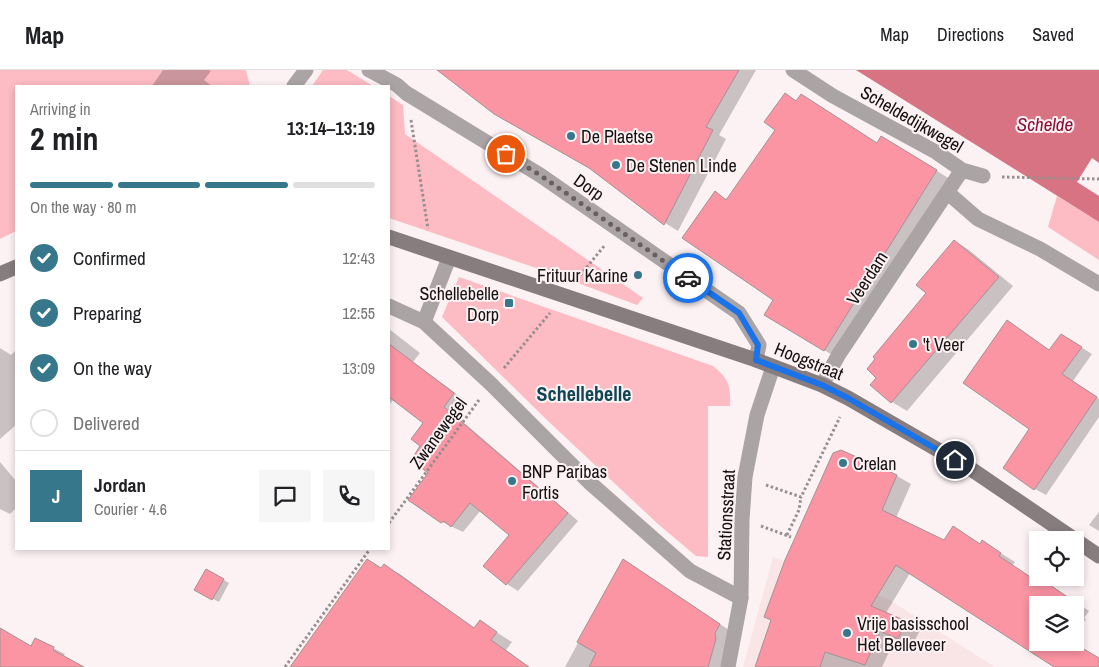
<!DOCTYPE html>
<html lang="en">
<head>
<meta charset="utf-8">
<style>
	:root { --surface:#fff; --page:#f6f6f6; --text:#202124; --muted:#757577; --line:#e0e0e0; --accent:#37778b }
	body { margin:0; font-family:"Archivo Narrow",sans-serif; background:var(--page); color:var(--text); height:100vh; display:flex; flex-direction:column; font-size:19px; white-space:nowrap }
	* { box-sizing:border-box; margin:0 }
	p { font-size:16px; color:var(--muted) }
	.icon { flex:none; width:28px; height:28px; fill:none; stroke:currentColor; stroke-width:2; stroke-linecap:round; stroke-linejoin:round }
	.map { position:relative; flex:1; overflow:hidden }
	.sheet { position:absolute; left:15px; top:15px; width:375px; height:465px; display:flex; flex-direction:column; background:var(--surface); border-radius:0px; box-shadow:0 2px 8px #0003 }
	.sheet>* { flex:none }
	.fabs { position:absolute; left:1029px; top:461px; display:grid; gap:10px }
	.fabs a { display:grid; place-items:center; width:55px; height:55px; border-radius:0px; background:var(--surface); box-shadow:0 2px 8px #0003; font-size:25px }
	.pin { position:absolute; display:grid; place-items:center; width:42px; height:42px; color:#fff; margin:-21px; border:2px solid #fff; border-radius:50%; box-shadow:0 1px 5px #0007 }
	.courier { position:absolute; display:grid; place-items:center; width:50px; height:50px; margin:-25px; border:4px solid #1a73e8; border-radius:50%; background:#fff; color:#222; box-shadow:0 1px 6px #0007 }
	.head em { font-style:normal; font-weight:700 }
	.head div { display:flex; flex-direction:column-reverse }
	.head { display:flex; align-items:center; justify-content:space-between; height:85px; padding:0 15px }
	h1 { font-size:32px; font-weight:700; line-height:38px }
	.bar { display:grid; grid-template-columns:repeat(4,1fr); gap:8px 5px; align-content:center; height:60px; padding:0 15px }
	.bar i { height:6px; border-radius:4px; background:var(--line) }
	.bar .selected { background:var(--accent) }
	.bar p { grid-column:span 4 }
	.line { display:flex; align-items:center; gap:12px; padding:0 15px; border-top:1px solid var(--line) }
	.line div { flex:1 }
	.round { display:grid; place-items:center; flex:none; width:52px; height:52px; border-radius:0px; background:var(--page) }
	ol { padding:0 15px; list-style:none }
	li { display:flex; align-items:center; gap:15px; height:55px }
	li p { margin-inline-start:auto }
	li .icon { padding:5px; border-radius:50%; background:var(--accent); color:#fff; stroke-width:4 }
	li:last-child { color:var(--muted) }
	li i { width:28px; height:28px; border:2px solid var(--line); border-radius:50% }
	header { display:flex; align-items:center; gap:30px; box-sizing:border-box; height:70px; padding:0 25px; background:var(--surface); border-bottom:1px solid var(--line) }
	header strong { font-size:24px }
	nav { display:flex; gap:28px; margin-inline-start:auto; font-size:18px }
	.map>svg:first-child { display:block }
	.built { fill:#f9e4e6 }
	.green { fill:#fdbbc3 }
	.water { fill:#d77383 }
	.pier { fill:#fdf2f3 }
	.shadow { fill:#0003 }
	.building { fill:#fb94a3; stroke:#a29293 }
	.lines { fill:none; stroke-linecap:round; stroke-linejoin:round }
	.path { stroke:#978f8f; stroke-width:3; stroke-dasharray:2.5 2.5; stroke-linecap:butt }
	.service { stroke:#aba4a4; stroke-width:15 }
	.minor { stroke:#aba4a4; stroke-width:15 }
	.tertiary { stroke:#aba4a4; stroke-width:15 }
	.secondary { stroke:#877d7e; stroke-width:15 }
	.done { stroke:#676060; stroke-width:5; stroke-dasharray:0 9 }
	.route { stroke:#1a73e8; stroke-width:6 }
	.poi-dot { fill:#37778b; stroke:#fdf2f3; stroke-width:2 }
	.labels { text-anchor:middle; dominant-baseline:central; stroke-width:4; stroke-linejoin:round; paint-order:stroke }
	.street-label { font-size:18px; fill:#161111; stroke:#fdf2f3 }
	.poi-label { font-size:18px; fill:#161111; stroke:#fdf2f3; text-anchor:start }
	.water-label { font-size:19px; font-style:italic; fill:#8a0e36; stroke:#fdf2f3 }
	.quarter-label { font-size:20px; font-weight:bold; fill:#0f4655; stroke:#fdf2f3 }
</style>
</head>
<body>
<header>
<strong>Map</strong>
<nav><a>Map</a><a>Directions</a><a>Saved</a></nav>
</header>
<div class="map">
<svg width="1099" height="597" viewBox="0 0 1099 597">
	<rect width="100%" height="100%" fill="#fdf2f3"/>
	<path class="built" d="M773,487L888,529L995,597H743Z"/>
	<path class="green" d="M0,0H246L250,16H16V161L0,169Z
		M323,0H347L373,16H312Z
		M389,26L403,35L405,64L643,228L637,235L551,203L389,148Z
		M1057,126L1099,152V190L1048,157Z
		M459,207L713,296C729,309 731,316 730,336H708V487L696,486L658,454L548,351L442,247Z"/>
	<path class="water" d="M856,0H1099V152Z"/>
	<path class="pier" d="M1092,88L1099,93V126L1077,112Z"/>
	<path class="shadow" d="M163,0H209L211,1L204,10L212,16H152Z
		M439,0H756L719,65L726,69L678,161L665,153L590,97Z
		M786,25L878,74L899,77L953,111L841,290L824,280L775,230L715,123L728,130L777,60Z
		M955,171L969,180L1013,216L907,341L892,332L872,315L878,307L928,223Z
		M1008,251L1050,281L1073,272L1092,284L1073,311L1099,329V347L1046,425L1035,419L1031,359Z
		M389,259L420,283L413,292L465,330L454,344L578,451L518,521L507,514L485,496L510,465L481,440L463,462L442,452L410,430L429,403L422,376L425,353L394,329L389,335Z
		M0,278L11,285L16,280V355L0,369Z
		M841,381L897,406L911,414L896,448L945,472L981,475L996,480L1015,492L1012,496L1033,509L1050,515L1089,541L1084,548L1086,549L1075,565V535H1038V572L1099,590V597H1057L910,503L886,543L920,560L912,576L895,569L882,597H757Z
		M0,392L16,411V438L10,444L0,439Z
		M1099,442V461L1089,455Z
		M623,490L735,564L726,597H565Z
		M384,496L400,504L475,559L480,552L512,572L506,580L529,597H291Z
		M207,500L229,513L219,532L196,520Z
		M0,559L31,577L53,578L65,584L63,587L81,597H0Z"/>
	<path class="building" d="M437,0H739L706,57L713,60L664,155L589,98L494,44Z
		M785,23L796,31L801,24L877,73L881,66L937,100L824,281L764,245L773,230L682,168L715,121L726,130L775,60L764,52Z
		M954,170L999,207L891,333L870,315L876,308L867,299L875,289L873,287L926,223L916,215Z
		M1007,250L1049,280L1061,264L1082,277L1062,304L1097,327L1034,420L1003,398L1029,359L963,313Z
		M389,274L454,323L444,337L568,443L506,515L483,496L509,465L470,433L451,457L444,451L441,453L408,430L428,403L411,390L420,376L411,369L423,353L389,327Z
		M841,380L897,405L882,440L944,470L953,456L980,474L982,470L1001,483L999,486L1032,508L1035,505L1075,532L1073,535H1038V572H1072L1099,588V597H1054L896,495L871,536L906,551L898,569L880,561L865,595L825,582L820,597H755L771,550L764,547L785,490L833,383Z
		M367,489L381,498L384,494L474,558L480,550L497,562L491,570L529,597H290Z
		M623,489L720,554L715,563L716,569L708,597H589L596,583L577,572Z
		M206,499L224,509L212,530L194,520Z
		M0,558L31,576L35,568L54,577L53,580L84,597H0Z"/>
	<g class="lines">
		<path class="path" d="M411,50L428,159
			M1002,107L1099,109
			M577,209L605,175
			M504,298L550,243
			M766,415L801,427L840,347
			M389,453L479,330
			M761,456L791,467
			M787,465L799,440L801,427
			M285,597L370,479"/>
		<path class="service" d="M793,0L833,26L936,82L962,100L983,106
			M947,122L978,149L1040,179L1099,214
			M822,315L839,284L962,100"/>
		<path class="minor" d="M369,0L397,15L406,23L540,105L739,243L759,275L756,290
			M294,16L306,0
			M389,236L424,252L491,314L589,412L690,501L741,528
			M424,252L449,188"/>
		<path class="tertiary" d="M728,597L741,528L742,450L745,407L757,345L773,297"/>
		<path class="secondary" d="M389,167L756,290L822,315L848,328L971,399L1099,486
			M0,204L16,197"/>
	</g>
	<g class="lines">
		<path class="done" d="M506,84L540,105L688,208"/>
		<path class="route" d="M688,208L739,243L758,275L756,290L822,315L848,328L955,390"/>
	</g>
	<g class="poi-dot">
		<circle cx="571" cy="66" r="5"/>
		<circle cx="616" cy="95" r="5"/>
		<circle cx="638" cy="205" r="5"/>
		<rect x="504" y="228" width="10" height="10" rx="2.5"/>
		<circle cx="913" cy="274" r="5"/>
		<circle cx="843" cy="393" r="5"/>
		<circle cx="512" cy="411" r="5"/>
		<circle cx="847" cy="563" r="5"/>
	</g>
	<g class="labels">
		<g class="street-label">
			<text transform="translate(912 49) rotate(30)">Scheldedijkwegel</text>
			<text transform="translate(589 117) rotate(35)">Dorp</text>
			<text transform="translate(867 208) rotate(-57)">Veerdam</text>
			<text transform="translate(809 291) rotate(22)">Hoogstraat</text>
			<text transform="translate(438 363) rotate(-54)">Zwanewegel</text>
			<text transform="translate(726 445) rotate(-87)">Stationsstraat</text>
		</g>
		<g class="poi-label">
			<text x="581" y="66">De Plaetse</text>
			<text x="626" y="95">De Stenen Linde</text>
			<text x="628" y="205" text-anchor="end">Frituur Karine</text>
			<text x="499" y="223" text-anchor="end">Schellebelle<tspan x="499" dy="21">Dorp</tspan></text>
			<text x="923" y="274">'t Veer</text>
			<text x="853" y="393">Crelan</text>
			<text x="522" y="401">BNP Paribas<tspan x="522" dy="21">Fortis</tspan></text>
			<text x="857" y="553">Vrije basisschool<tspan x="857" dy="21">Het Belleveer</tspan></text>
		</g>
		<g class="water-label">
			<text x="1045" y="54">Schelde</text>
		</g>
		<g class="quarter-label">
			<text x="584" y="323">Schellebelle</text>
		</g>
	</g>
</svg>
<div class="fabs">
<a><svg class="icon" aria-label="locate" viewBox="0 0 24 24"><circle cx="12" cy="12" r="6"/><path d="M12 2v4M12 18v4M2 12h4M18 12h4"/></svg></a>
<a><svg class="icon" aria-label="layers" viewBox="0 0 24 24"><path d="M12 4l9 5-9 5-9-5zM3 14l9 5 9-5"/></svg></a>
</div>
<div class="pin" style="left:506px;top:84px;background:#ea580c"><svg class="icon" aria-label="bag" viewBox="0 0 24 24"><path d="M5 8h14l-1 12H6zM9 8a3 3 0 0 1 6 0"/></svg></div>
<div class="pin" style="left:955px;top:390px;background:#1f2937"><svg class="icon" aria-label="home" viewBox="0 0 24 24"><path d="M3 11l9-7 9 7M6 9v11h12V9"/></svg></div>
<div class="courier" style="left:688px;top:208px"><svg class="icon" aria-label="car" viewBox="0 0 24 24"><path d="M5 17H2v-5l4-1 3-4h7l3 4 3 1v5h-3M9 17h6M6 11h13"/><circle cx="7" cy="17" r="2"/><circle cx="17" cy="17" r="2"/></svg></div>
<section class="sheet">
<div class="head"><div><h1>2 min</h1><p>Arriving in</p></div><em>13:14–13:19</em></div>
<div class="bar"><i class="selected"></i><i class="selected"></i><i class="selected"></i><i></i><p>On the way · 80 m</p></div>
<ol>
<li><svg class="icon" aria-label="check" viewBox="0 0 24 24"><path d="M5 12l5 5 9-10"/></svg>Confirmed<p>12:43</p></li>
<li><svg class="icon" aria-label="check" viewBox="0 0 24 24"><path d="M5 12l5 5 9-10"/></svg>Preparing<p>12:55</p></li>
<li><svg class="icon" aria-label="check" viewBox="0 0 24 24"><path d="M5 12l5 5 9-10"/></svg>On the way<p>13:09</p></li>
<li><i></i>Delivered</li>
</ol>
<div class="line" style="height:90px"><b class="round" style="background:var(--accent);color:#fff">J</b><div><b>Jordan</b><p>Courier · 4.6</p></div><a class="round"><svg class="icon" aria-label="chat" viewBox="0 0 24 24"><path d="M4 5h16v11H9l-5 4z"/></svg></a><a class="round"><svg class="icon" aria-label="phone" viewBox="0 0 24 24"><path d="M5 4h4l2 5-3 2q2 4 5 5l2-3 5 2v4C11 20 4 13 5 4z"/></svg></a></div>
</section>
</div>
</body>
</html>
